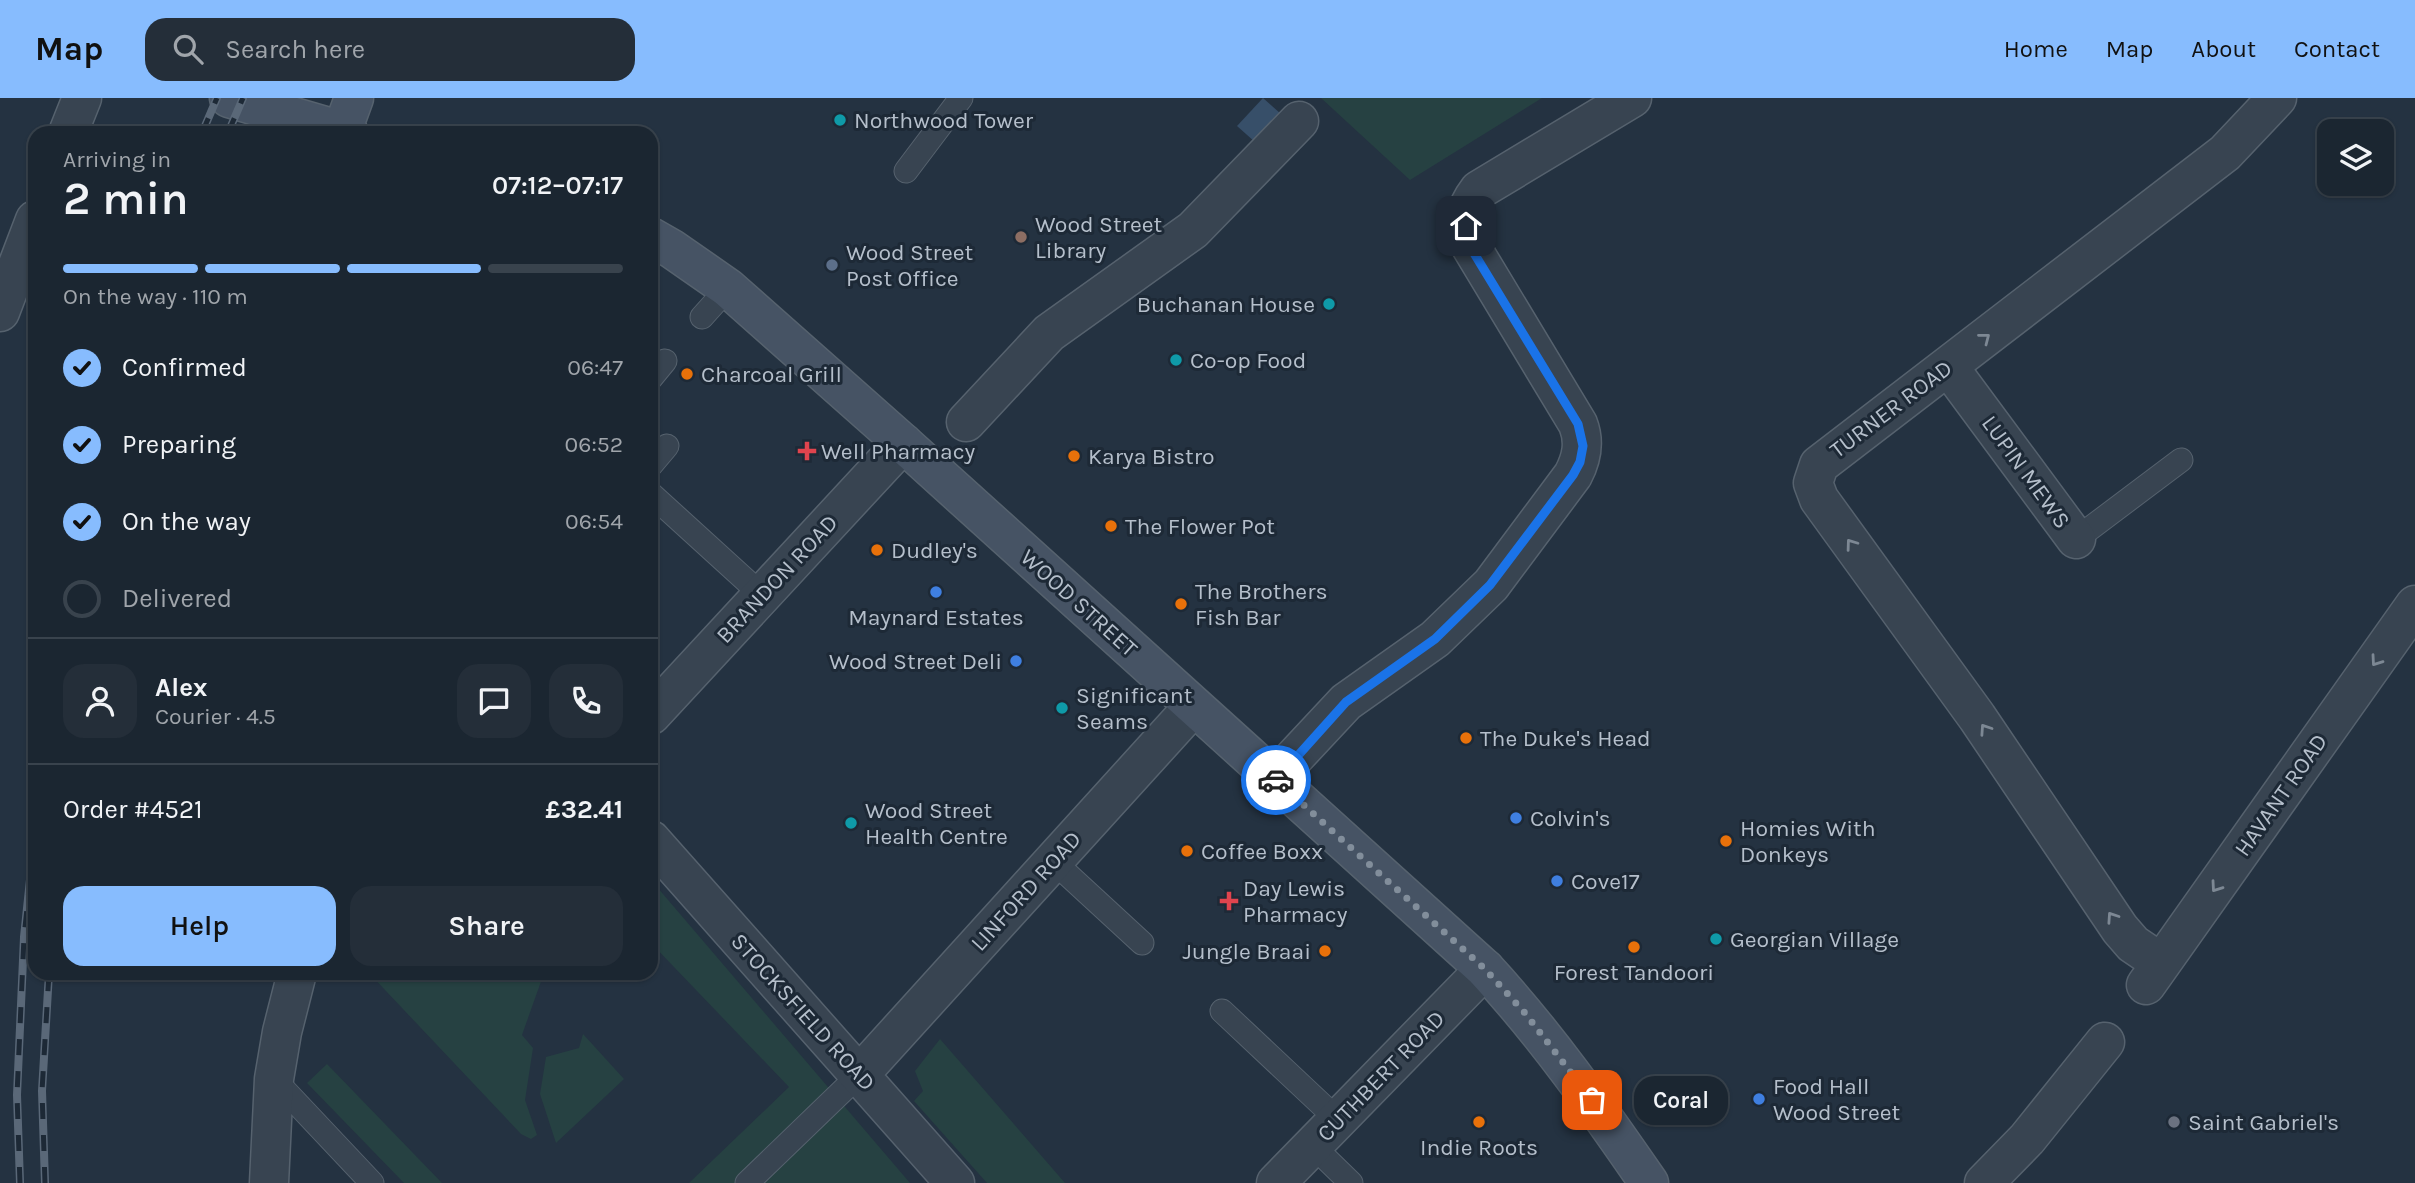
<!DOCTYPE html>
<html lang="en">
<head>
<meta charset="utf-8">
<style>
	:root { --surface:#1b2631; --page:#242e39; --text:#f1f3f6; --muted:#a0a5ab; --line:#39434d; --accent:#87bcfe }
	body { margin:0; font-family:Karla,sans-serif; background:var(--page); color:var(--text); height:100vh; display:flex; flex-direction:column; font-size:26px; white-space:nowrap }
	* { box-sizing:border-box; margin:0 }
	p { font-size:23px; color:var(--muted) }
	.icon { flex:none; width:38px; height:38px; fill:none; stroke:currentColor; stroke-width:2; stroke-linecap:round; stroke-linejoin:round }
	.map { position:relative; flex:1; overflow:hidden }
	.side { position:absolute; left:28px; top:28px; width:630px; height:854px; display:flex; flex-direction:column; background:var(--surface); border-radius:21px; box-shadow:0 2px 5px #0004,0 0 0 2px var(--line) }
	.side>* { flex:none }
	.controls { position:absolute; left:2317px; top:21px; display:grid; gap:14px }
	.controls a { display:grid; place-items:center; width:77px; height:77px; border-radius:14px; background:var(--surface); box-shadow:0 2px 5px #0004,0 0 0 2px var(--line); font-size:35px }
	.pin { position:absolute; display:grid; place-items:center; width:60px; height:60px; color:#fff; margin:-30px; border-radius:14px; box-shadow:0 4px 10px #0006 }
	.courier { position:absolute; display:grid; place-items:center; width:70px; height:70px; margin:-35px; border:5px solid #1a73e8; border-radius:50%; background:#fff; color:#222; box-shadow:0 2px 9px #0007 }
	.bubble { position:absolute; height:49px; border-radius:21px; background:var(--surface); box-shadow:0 2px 5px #0004,0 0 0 2px var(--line); font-size:23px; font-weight:600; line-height:49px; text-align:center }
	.summary em { font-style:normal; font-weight:600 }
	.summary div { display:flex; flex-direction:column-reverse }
	.summary { display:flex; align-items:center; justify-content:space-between; height:119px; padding:0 35px }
	h1 { font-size:46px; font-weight:600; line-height:52px }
	.bar { display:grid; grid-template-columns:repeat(4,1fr); gap:10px 7px; align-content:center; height:84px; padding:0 35px }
	.bar i { height:9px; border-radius:5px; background:var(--line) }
	.bar .active { background:var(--accent) }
	.bar p { grid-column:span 4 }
	.line { display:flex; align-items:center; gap:18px; padding:0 35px; border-top:2px solid var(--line) }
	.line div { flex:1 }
	.round { display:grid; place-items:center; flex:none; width:74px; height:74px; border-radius:21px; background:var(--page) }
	ol { padding:0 35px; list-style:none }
	li { display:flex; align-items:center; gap:21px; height:77px }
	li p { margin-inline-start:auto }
	li .icon { padding:7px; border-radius:50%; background:var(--accent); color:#111; stroke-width:4 }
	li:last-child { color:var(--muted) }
	li i { width:38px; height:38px; border:4px solid var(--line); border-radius:50% }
	.primary-button { display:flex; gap:14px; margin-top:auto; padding:14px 35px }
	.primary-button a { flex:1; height:80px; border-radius:21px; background:var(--accent); color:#111; font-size:28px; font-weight:600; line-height:80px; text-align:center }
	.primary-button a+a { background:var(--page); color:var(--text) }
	header { display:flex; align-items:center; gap:42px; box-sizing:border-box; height:98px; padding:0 35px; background:var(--accent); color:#111 }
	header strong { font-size:33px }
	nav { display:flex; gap:38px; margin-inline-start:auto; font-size:24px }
	.search { width:490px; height:63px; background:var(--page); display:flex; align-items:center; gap:18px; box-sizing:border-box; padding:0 24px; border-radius:21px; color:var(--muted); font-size:26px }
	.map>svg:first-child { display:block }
	.green { fill:#264142 }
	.water { fill:#374f69 }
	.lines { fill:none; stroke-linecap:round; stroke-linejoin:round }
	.lane-casing { stroke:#56626e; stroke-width:25 }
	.street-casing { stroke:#56626e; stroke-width:41 }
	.secondary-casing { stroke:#56626e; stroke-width:41 }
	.lane { stroke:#384451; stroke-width:23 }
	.street { stroke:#384451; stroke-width:38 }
	.secondary { stroke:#465364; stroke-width:38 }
	.rail-casing { stroke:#5a6878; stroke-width:8 }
	.rail { stroke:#1d2936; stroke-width:5; stroke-dasharray:16; stroke-linecap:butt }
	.oneway { stroke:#7d8894 }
	.done { stroke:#828e9b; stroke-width:7; stroke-dasharray:0 12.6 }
	.route { stroke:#1a73e8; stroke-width:9 }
	.culture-dot { fill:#0f9aa8; stroke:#1d2936; stroke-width:2.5 }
	.education-dot { fill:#8d6e63; stroke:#1d2936; stroke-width:2.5 }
	.service-dot { fill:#5c6f8a; stroke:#1d2936; stroke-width:2.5 }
	.food-dot { fill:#e8710a; stroke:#1d2936; stroke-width:2.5 }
	.health-dot { fill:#e0444e; stroke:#1d2936; stroke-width:2.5 }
	.shop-dot { fill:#3f7fe0; stroke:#1d2936; stroke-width:2.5 }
	.worship-dot { fill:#6b7280; stroke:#1d2936; stroke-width:2.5 }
	.labels { text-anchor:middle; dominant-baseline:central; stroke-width:6; stroke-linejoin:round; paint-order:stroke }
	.poi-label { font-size:23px; fill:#b5bfcb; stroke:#1d2936; text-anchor:start }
	.street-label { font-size:23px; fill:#b5bfcb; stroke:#1d2936 }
</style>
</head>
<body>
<header>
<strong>Map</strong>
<div class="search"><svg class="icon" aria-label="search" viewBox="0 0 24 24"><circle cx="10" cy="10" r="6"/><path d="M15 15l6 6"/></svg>Search here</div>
<nav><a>Home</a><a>Map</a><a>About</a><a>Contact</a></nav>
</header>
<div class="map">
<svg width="2415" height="1085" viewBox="0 0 2415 1085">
	<rect width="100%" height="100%" fill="#243241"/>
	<path class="green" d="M1321,0H1542L1410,82Z
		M651,782L910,1085H689L789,989L651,845Z
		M369,875H544L522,937L533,950L525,1002L537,1037L531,1041L521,1036Z
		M583,936L624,981L556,1045L540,996L546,959L579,950Z
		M940,941L1065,1085H987L914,1003L923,993L915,973Z
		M327,966L442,1085H404L307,985Z"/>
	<path class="water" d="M1263,0L1290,24L1264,52L1237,28Z"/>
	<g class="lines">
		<defs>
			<path id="lane" d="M906,73L961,0
				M702,219L728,190
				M651,280L665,263
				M651,367L667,348
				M651,396L762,497
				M2076,441L2181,362
				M1053,763L1142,845
				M1222,913L1338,1022
				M274,981L372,1085
				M1313,1048L1351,1085
				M747,1085L859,977"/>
			<path id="street" d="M68,35L82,0
				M0,214L35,122
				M1948,268L2076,441
				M966,324L1049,235L1193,132L1299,23
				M651,617L903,345
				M1275,680L1346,604L1435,541L1491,487L1573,377C1582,360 1585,344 1578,326L1470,147C1465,121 1463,113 1479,92L1632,0
				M651,742L955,1085
				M2161,865L2133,846L2120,831L1977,619L1819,401L1813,385L1819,367L2225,55L2277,0
				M2146,887L2415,507
				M859,977L1193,609
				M269,1085L274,981L282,934L297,875
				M1276,1085L1485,871
				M1984,1085L2027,1041L2105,944"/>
			<path id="secondary" d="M229,0L349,35
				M342,33L354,0
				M651,139L672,151L728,190L903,345L1485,871C1546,937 1598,1011 1649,1085"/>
		</defs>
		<use href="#lane" class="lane-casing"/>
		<use href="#street" class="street-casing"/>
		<use href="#secondary" class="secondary-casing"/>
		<use href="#lane" class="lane"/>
		<use href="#street" class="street"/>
		<use href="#secondary" class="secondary"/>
		<defs>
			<path id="rail" d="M202,35L217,0
				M228,35L243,0
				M20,1085L17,997L24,839L35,734
				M45,1085L42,993L49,875"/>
		</defs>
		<use href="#rail" class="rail-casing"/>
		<use href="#rail" class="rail"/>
	</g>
	<defs><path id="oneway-chevron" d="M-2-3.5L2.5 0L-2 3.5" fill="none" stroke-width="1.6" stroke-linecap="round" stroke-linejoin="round" transform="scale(1.75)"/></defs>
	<g class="oneway">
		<use href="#oneway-chevron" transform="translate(1985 240) rotate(-38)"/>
		<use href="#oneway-chevron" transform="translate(1851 446) rotate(-126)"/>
		<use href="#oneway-chevron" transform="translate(2376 563) rotate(125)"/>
		<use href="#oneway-chevron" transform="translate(1985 631) rotate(-124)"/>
		<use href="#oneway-chevron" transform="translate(2216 789) rotate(125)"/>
		<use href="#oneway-chevron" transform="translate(2112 819) rotate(-124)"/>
	</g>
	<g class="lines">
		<path class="done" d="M1276,682L1485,871L1525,915L1592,1002"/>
		<path class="route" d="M1276,682L1346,604L1435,541L1490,487L1573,377L1580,364L1583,348L1578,326L1469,147L1466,128"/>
	</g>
	<g class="culture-dot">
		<circle cx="840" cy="22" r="7"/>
		<circle cx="1329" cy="206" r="7"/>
		<circle cx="1176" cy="262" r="7"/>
		<circle cx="1062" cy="610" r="7"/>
		<circle cx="851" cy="725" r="7"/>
		<circle cx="1716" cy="841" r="7"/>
	</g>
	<circle class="education-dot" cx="1021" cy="139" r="7"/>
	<circle class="service-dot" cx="832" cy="167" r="7"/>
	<g class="food-dot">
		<circle cx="687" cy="276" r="7"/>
		<circle cx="1074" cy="358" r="7"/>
		<circle cx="1111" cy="428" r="7"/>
		<circle cx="877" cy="452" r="7"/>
		<circle cx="1181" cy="506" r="7"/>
		<circle cx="1466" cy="640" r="7"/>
		<circle cx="1726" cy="743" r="7"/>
		<circle cx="1187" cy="753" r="7"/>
		<circle cx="1634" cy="849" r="7"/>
		<circle cx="1325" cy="853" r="7"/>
		<circle cx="1479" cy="1024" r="7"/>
	</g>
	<g class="health-dot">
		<path d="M803.5 342.5h7v7h7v7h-7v7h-7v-7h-7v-7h7z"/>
		<path d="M1225.5 792.5h7v7h7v7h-7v7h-7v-7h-7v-7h7z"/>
	</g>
	<g class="shop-dot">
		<circle cx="936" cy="494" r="7"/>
		<circle cx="1016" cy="563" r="7"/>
		<circle cx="1516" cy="720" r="7"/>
		<circle cx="1557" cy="783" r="7"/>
		<circle cx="1759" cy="1001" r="7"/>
	</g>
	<circle class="worship-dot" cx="2174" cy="1024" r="7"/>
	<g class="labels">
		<g class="poi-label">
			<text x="854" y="22">Northwood Tower</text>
			<text x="1035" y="126">Wood Street<tspan x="1035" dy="26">Library</tspan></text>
			<text x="846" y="154">Wood Street<tspan x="846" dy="26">Post Office</tspan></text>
			<text x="1315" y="206" text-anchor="end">Buchanan House</text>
			<text x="1190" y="262">Co-op Food</text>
			<text x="701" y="276">Charcoal Grill</text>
			<text x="821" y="353">Well Pharmacy</text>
			<text x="1088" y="358">Karya Bistro</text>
			<text x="1125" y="428">The Flower Pot</text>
			<text x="891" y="452">Dudley's</text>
			<text x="1195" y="493">The Brothers<tspan x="1195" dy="26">Fish Bar</tspan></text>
			<text x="936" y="519" text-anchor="middle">Maynard Estates</text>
			<text x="1002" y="563" text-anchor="end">Wood Street Deli</text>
			<text x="1076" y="597">Significant<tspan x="1076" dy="26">Seams</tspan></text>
			<text x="1480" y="640">The Duke's Head</text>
			<text x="865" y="712">Wood Street<tspan x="865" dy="26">Health Centre</tspan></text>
			<text x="1530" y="720">Colvin's</text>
			<text x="1740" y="730">Homies With<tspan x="1740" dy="26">Donkeys</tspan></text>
			<text x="1201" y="753">Coffee Boxx</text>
			<text x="1571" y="783">Cove17</text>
			<text x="1243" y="790">Day Lewis<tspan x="1243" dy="26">Pharmacy</tspan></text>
			<text x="1730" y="841">Georgian Village</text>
			<text x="1311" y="853" text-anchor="end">Jungle Braai</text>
			<text x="1634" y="874" text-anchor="middle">Forest Tandoori</text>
			<text x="1773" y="988">Food Hall<tspan x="1773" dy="26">Wood Street</tspan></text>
			<text x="2188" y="1024">Saint Gabriel's</text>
			<text x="1479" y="1049" text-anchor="middle">Indie Roots</text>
		</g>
		<g class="street-label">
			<text transform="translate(1891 311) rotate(-37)">TURNER ROAD</text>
			<text transform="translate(2026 374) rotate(54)">LUPIN MEWS</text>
			<text transform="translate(777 481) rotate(-47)">BRANDON ROAD</text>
			<text transform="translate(1079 505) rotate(42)">WOOD STREET</text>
			<text transform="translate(2281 697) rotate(-55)">HAVANT ROAD</text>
			<text transform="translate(1026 793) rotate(-48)">LINFORD ROAD</text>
			<text transform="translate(803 914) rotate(48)">STOCKSFIELD ROAD</text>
			<text transform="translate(1381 978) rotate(-46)">CUTHBERT ROAD</text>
		</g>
	</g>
</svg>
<div class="controls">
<a><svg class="icon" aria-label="layers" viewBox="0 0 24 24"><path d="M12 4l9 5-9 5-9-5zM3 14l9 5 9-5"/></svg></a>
</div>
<div class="pin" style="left:1592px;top:1002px;background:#ea580c"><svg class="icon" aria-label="bag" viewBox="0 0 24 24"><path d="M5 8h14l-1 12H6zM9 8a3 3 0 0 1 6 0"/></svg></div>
<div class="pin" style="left:1466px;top:128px;background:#1f2937"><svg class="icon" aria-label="home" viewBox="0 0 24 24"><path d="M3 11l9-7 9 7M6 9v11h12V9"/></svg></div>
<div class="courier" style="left:1276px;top:682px"><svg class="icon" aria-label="car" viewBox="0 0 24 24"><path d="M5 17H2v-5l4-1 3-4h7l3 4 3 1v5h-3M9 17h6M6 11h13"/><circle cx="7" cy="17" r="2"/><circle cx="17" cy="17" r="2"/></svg></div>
<div class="bubble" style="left:1634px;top:978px;width:94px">Coral</div>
<section class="side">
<div class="summary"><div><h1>2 min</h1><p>Arriving in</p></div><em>07:12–07:17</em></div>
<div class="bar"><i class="active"></i><i class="active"></i><i class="active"></i><i></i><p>On the way · 110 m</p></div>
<ol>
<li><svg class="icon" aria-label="check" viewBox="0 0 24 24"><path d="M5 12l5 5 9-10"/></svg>Confirmed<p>06:47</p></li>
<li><svg class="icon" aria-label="check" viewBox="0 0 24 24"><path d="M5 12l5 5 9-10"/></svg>Preparing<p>06:52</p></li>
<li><svg class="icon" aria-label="check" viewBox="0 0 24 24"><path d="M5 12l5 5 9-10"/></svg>On the way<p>06:54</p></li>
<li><i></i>Delivered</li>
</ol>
<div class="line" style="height:126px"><a class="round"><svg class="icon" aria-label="person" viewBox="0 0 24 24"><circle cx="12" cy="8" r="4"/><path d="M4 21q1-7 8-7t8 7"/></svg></a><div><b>Alex</b><p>Courier · 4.5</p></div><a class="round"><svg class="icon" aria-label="chat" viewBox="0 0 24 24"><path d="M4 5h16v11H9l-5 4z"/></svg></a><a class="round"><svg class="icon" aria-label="phone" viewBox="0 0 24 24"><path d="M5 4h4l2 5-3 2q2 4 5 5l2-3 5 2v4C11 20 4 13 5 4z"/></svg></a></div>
<div class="line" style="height:91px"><div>Order #4521</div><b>£32.41</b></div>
<div class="primary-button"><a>Help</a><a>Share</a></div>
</section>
</div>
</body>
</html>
